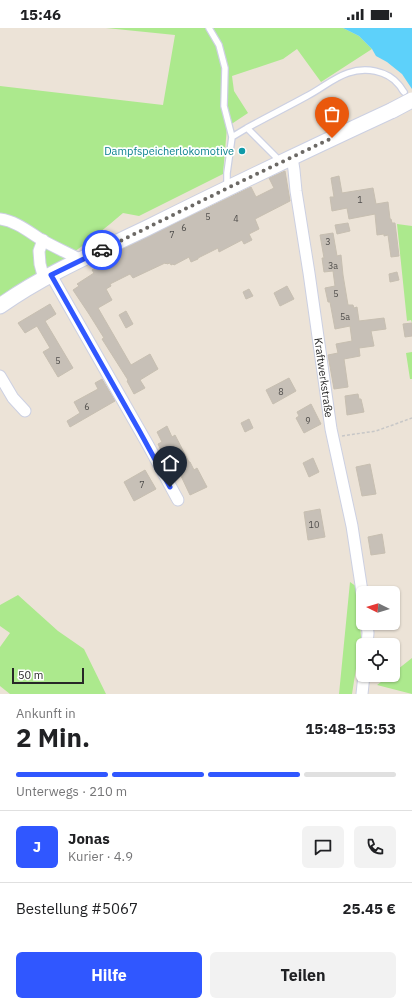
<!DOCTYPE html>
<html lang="de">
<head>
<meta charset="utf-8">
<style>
	:root { --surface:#fff; --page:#f2f2f2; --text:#202124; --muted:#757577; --line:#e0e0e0; --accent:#3057ff }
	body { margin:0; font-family:"IBM Plex Sans",sans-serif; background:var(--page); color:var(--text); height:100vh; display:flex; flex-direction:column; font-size:15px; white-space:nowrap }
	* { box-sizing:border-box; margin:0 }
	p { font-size:13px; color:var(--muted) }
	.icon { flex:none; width:22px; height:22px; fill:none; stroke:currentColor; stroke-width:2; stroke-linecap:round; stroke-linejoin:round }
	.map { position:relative; height:666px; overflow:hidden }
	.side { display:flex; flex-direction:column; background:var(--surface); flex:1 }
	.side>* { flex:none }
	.needle { width:26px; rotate:275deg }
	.controls { position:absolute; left:356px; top:558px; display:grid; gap:8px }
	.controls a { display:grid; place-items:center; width:44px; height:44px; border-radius:6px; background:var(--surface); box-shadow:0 1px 3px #0004; font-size:20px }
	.scale { position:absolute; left:12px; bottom:10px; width:72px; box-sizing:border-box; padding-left:4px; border:2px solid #272727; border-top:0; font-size:11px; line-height:14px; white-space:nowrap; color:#272727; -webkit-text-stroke:3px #fff; paint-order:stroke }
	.pin { position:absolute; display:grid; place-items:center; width:34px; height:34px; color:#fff; margin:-41px -17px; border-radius:50% 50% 50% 0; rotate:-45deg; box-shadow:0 0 4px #0007 }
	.pin .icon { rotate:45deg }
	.courier { position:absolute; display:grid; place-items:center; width:40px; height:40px; margin:-20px; border:3px solid #3057ff; border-radius:50%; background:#fff; color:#222; box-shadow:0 1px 5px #0007 }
	.summary em { font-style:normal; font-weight:800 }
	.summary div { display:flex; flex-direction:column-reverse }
	.summary { display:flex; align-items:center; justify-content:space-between; height:68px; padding:0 16px }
	h1 { font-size:26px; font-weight:800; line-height:30px }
	.bar { display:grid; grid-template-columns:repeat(4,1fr); gap:6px 4px; align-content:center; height:48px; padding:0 16px }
	.bar i { height:5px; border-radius:3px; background:var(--line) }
	.bar .active { background:var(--accent) }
	.bar p { grid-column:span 4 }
	.line { display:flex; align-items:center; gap:10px; padding:0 16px; border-top:1px solid var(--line) }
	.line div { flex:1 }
	.round { display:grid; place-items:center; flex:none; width:42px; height:42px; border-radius:6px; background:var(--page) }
	.action { display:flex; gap:8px; margin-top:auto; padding:8px 16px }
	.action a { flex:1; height:46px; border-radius:6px; background:var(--accent); color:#fff; font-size:16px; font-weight:800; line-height:46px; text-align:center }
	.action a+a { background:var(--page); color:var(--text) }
	.status { display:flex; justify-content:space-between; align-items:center; height:28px; padding:0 20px; background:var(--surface); direction:ltr }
	.status svg { height:11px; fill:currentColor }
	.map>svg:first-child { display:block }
	.green { fill:#ace98d }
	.water { fill:#5dd1fa }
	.building { fill:#c7c0b7; stroke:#c7bfb1 }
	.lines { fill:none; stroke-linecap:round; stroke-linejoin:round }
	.service-casing { stroke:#ccd0e2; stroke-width:8 }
	.minor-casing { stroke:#ccd0e2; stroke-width:13 }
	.secondary-casing { stroke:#ccd0e2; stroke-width:17 }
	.path { stroke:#c7c7c7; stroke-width:1.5; stroke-dasharray:3 2; stroke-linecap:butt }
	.service { stroke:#fff; stroke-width:5.5 }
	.minor { stroke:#fff; stroke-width:11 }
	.secondary { stroke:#fff; stroke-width:15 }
	.secondary-bridge-casing { stroke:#ccd0e2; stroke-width:17; stroke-linecap:butt }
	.secondary-bridge { stroke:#fff; stroke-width:15 }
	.done { stroke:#6c6965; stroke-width:4; stroke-dasharray:0 7.2 }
	.route { stroke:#3057ff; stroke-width:5 }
	.culture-dot { fill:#0f9aa8; stroke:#fff; stroke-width:1.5 }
	.labels { text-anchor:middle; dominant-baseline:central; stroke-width:3.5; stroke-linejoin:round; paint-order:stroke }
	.number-label { font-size:9px; fill:#4f4d4b }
	.culture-label { font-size:11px; fill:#0d838f; stroke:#fff; text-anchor:end }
	.street-label { font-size:11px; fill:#272727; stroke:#fff }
</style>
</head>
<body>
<div class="status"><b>15:46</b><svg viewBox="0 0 49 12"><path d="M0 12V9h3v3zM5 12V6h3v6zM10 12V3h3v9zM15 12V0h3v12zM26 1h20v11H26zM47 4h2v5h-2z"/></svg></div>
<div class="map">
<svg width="412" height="666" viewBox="0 0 412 666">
	<rect width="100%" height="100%" fill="#ece3d7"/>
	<path class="green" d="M106,0H343L359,8L372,21L321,54L297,21L283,31L232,48L234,63L248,85L227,99L223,146L139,188L123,185C104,201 85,217 64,231C43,245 21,255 0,269V58L163,77L175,7Z
		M397,196L412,198V295L411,292L407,293Z
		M412,324V351H410L406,325Z
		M350,554L357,559L361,609L352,666H339Z
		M18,567L58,603L84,621L106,666H10L0,658V619L10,605L0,598V577Z
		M412,630V666L377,657L390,647H393V645Z"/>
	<path class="water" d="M343,0H412V61L402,46L387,34L376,28L372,21L359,8Z"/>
	<path class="building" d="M285,143L290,173L255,191L259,201L249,206L252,212L244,216L242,212L219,224L218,220L198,230V231L191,234L189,229L174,237L173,236L171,237L170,235L167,236V235L166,236L165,235L133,250L130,246L110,256L111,258L106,261L112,272L98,280L131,337L150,326L158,341L140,352L145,360L134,366L127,353L128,352L102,311L104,310L89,286L73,262L79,258L77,256L94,245L92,242L110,231L108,228L251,159L256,169L274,160L269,150Z
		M339,148L342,165L373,160L376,176L388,174L390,191H391L392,195H395L399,228L391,229L388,207L384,208V206L377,207L375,186L349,191L347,180L332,183L330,169H334L331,150Z
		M348,195L350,203L337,206L335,197Z
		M333,205L337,228L341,227L343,247L348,277H353L354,280L357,279L359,293L384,290L386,301L371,303L374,318L359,320L360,328L344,331L348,359L334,361L328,327L338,325L336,316L352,313L350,298L335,301L330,274H328L325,260L335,258L333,243L324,244L322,230H324L320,207Z
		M397,244L399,252L390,254L389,246Z
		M287,258L294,271L280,278L274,265Z
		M249,261L253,268L246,271L243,264Z
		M50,276L56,286L45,293L73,340L58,349L43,324L50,320L37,298L25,305L18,295Z
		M126,283L133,296L126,300L119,287Z
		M412,295V308L405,309L403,296Z
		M289,350L296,363L273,376L266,362Z
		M102,351L115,373L70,399L67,393L80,385L74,374L98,361L95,355Z
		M358,366L359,371H361L364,384L347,387L345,368Z
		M311,376L321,396L304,405L296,390L299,388L297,384Z
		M249,391L253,400L245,404L241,395Z
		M167,398L172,409L175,407L189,434H190L194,442L197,440L207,459L190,467L181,448L183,447L177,433L168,437L158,416L162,414L157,404Z
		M313,430L319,444L309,449L303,435Z
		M370,436L376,466L362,468L356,439Z
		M145,442L156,461L134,473L124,454Z
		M320,481L325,509L308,512L304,484Z
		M382,506L385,525L371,527L368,509Z"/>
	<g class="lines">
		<defs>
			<path id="service" d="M209,0L219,17L225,40L224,78L232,109L227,145V153L230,159
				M247,100C267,89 287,79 307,68C321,61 333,50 348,45C365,39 387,42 399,57C401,59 402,62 404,64
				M232,109L247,100L276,129L279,135"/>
			<g id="minor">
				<path id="s1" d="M292,129L294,142L296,163L309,245L331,401L352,498L363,570"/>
				<path d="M0,191C16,193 29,204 42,212C54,219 68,225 81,232"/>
				<path d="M43,212L39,223L40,236L44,251"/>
				<path d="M51,247L148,417L178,472"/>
				<path d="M0,348L13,370L25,383"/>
				<path d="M367,595L368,605L367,617"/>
				<path d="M362,666L364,647"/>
			</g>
			<path id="secondary" d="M0,278C45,246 97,224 147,200C229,159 311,120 393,82"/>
		</defs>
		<use href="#service" class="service-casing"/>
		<use href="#minor" class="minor-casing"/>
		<use href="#secondary" class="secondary-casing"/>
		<path class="path" d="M342,408L376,403L412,390"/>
		<use href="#service" class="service"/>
		<use href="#minor" class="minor"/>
		<use href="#secondary" class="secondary"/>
		<defs>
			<path id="secondary-bridge" d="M393,82L412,72"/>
		</defs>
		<use href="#secondary-bridge" class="secondary-bridge-casing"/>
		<use href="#secondary-bridge" class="secondary-bridge"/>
	</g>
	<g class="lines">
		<path class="done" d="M102,222L242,153L332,110"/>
		<path class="route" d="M102,222L51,247L140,404L170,459"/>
	</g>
	<circle class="culture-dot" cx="242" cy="123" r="4"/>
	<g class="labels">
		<g class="number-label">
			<text x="360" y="171">1</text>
			<text x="208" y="188">5</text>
			<text x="236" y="190">4</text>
			<text x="184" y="199">6</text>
			<text x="172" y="206">7</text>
			<text x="328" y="213">3</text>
			<text x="333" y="237">3a</text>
			<text x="336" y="265">5</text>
			<text x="345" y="288">5a</text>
			<text x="58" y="332">5</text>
			<text x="281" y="363">8</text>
			<text x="87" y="378">6</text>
			<text x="308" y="392">9</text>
			<text x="142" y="456">7</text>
			<text x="314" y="496">10</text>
		</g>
		<g class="culture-label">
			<text x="234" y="123">Dampfspeicherlokomotive</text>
		</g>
		<g class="street-label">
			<text stroke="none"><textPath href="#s1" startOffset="223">Kraftwerkstraße</textPath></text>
		</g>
	</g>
</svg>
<div class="controls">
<a><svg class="needle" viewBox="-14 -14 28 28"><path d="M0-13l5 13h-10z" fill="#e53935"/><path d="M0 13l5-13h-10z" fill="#757577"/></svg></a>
<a><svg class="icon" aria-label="locate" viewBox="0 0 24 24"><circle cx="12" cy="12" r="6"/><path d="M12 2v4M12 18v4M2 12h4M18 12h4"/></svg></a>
</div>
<div class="scale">50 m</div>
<div class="pin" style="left:332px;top:110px;background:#ea580c"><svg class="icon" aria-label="bag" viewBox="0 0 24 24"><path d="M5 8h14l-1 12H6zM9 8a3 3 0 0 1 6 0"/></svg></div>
<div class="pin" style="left:170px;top:459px;background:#1f2937"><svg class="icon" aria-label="home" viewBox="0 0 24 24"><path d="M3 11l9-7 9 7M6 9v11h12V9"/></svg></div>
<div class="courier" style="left:102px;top:222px"><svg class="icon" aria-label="car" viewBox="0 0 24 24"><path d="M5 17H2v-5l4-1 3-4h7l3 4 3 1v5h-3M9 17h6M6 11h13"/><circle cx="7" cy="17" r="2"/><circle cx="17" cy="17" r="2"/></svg></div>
</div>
<section class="side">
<div class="summary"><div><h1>2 Min.</h1><p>Ankunft in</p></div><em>15:48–15:53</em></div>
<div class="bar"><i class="active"></i><i class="active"></i><i class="active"></i><i></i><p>Unterwegs · 210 m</p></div>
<div class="line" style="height:72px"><b class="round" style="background:var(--accent);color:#fff">J</b><div><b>Jonas</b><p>Kurier · 4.9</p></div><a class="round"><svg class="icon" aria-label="chat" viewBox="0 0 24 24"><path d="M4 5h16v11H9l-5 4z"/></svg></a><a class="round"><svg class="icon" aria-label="phone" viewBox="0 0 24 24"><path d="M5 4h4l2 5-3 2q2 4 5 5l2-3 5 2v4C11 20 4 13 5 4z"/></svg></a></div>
<div class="line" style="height:52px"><div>Bestellung #5067</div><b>25.45 €</b></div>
<div class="action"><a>Hilfe</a><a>Teilen</a></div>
</section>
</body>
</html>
